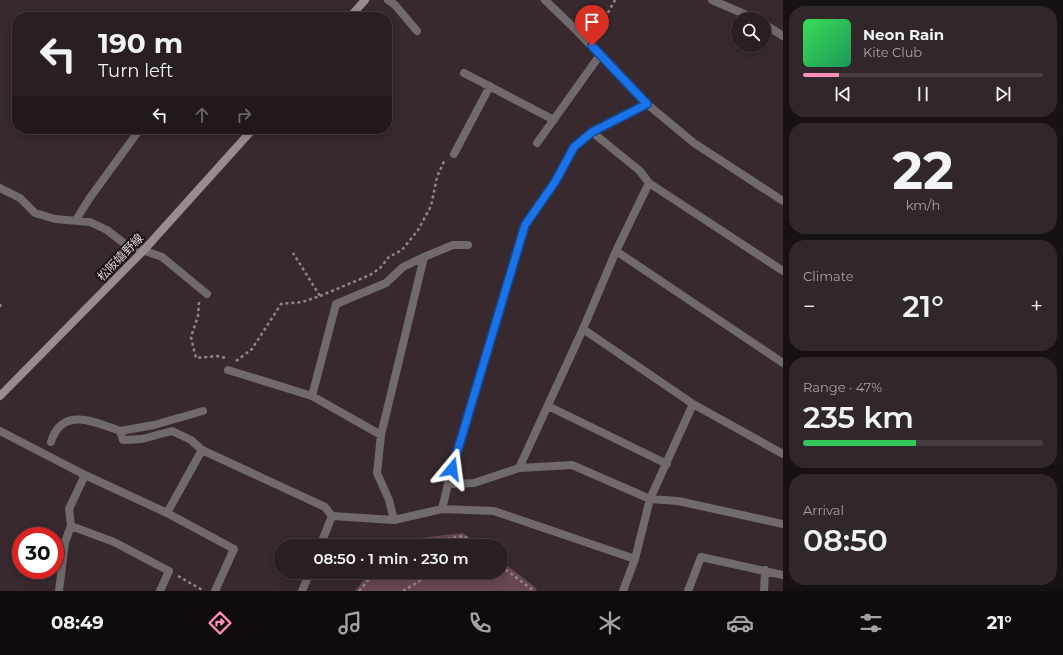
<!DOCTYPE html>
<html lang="en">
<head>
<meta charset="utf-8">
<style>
	body { margin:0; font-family:Montserrat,"Noto Sans JP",sans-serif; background:#31272a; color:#f1f3f6; height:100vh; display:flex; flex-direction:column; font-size:15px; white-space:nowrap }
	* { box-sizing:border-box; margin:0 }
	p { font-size:13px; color:#a5a2a5 }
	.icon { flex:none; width:22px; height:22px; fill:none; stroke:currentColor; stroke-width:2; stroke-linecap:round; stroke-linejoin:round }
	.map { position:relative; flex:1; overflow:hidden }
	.details { display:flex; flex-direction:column; gap:6px; padding:6px; background:#171113; width:280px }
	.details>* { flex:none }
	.guide { position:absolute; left:12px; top:12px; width:380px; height:122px; border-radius:16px; box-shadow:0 2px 10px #0003,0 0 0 1px #453d40; background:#291f22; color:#f1f3f6; overflow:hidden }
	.fabs { position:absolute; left:731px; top:12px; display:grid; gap:8px }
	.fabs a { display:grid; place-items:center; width:40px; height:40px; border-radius:50%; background:#291f22; box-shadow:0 2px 10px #0003,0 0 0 1px #453d40; font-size:20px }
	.speed { position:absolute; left:12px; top:527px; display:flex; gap:8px; font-size:20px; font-weight:700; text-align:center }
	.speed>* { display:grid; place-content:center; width:52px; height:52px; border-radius:50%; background:#291f22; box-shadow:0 2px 10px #0003,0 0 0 1px #453d40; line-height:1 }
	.speed .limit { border:6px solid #d22; background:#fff; color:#111 }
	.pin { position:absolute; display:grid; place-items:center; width:34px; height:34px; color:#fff; margin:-41px -17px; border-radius:50% 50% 50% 0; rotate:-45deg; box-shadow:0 0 4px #0007 }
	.pin .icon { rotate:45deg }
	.me { position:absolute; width:44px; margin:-22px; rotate:16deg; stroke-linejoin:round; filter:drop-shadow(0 0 3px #0008) }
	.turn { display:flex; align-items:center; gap:14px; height:84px; padding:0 20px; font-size:18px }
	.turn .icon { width:52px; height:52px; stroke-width:2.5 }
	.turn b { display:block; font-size:28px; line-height:34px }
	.lanes { display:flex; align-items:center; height:38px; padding:0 20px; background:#0003; justify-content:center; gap:20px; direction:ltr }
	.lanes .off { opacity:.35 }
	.big { font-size:30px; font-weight:600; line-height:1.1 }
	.details .widget { flex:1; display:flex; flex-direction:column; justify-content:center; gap:6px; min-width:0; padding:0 14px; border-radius:16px; background:#31272a }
	.details .dial { align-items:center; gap:0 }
	.dial b { font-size:52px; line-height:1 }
	.song { display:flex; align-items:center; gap:12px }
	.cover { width:48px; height:48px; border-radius:6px; background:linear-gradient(135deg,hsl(130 70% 55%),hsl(150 70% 35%)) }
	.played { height:4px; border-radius:2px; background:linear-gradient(90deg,#ff8ebb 15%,#453d40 15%) }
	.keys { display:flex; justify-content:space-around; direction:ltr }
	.heat { display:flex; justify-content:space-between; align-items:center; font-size:22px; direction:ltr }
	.charge { height:6px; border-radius:3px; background:linear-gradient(90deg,#34c759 47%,#453d40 0) }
	.trip { position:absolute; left:274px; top:539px; width:234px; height:40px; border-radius:20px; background:#291f22; box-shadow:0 2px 10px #0003,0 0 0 1px #453d40; font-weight:600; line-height:40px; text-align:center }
	.menu { display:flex; height:64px; justify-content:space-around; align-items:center; background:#100c0e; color:#a5a2a5 }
	.menu .icon { width:28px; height:28px }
	.menu .current { color:#ff8ebb }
	.menu b { font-size:18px; color:#f1f3f6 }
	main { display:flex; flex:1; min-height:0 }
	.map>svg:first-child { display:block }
	.green { fill:#664752 }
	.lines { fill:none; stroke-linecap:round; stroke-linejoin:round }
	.path { stroke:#92868a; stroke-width:2.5; stroke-dasharray:3 3; stroke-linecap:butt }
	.minor { stroke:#716a6c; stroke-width:8 }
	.tertiary { stroke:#716a6c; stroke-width:8 }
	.secondary { stroke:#988c90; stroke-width:8 }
	.route-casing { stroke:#114b97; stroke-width:10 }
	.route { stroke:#1a73e8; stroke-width:7 }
	.labels { text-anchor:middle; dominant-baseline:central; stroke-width:4; stroke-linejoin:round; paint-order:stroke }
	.street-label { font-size:12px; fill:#ded5d8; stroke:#1a1416 }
</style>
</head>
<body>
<main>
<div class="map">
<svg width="783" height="591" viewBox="0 0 783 591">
	<rect width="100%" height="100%" fill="#37292e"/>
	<!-- green -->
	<path class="green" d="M 463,533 L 481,546 L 401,546 L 411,539 Z
		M 501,561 L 535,587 L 537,591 L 355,591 L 370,572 L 501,572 Z"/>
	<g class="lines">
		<!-- path -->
		<path class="path" d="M 591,30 L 609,11 L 615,0
			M 320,296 L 370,275 L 380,268 L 389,257 L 402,250 L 418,230 L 431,206 L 437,177 L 445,159
			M 199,302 L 198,316 L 191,337 L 196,358 L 218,356 L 226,358
			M 0,307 L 1,302
			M 236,361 L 252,349 L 281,304 L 302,302 L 320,296 L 293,253
			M 406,546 L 464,536 L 476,546
			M 501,566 L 534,591
			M 178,576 L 204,591
			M 359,591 L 375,572
			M 403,591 L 434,572"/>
		<!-- minor -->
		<path class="minor" d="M 388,0 L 395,5 L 417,31
			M 712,0 L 756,19
			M 764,24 L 783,36
			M 464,73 L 554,120
			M 592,132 L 640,171 L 649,183 L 783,271
			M 537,143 L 600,55
			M 454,154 L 490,86
			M 0,188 L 20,198 L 35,213 L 55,219 L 90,222 L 107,230 L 125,244 L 162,257 L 207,294
			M 76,220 L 89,199 L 140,129
			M 616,251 L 649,183
			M 424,257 L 453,245 L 468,245
			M 583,329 L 616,251 L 783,363
			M 228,370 L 312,396
			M 548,406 L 667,464
			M 120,431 L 154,425 L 203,411
			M 381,435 L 312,396 L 336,304 L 386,283 L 403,267 L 424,257 L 381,435 L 377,473 L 389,500 L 394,520
			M 51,442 C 62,406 95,422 120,431 L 123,440 L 142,439 L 172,431 L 191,440 L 202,450
			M 519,468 L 572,465 L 650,499 L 693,404 L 783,454
			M 85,475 L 69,509 L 71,526 L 114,542 L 169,571 L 160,591
			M 448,484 L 525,225 L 555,182 L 574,147 L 592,132 L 647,104
			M 442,509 L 448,484 L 474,483 L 519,468 L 583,329 L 693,404
			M 167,513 L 202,450 L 325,507 L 332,516
			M 332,516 L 394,520 L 442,509 L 494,511 L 635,559
			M 320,546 L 332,516
			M 59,591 L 65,542 L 71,526
			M 302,591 L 310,572
			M 623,591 L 635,559 L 650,499 L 678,501 L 783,524
			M 688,591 L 701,557 L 783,575
			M 764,591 L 765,570"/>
		<!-- tertiary -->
		<path class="tertiary" d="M 545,0 L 573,27 L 647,104 L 694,143 L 783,201
			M 0,431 L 85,475 L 167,513 L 234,549 L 215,591"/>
		<!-- secondary -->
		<path class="secondary" d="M 350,17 L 365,0
			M 0,396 L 143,251 L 253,129"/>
	</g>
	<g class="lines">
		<defs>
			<path id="route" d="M 452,469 L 525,225 L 555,182 L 574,147 L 592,132 L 647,104 L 592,46"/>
		</defs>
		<!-- route casing -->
		<use href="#route" class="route-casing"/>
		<!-- route -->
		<use href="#route" class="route"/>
	</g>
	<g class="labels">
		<!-- street labels -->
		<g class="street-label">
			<text transform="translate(120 257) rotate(-46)">松阪嬉野線</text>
		</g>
	</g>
</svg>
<div class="fabs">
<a><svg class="icon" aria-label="search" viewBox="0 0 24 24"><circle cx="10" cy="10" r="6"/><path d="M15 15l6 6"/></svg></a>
</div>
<div class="speed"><div class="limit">30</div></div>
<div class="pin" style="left:592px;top:46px;background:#d93025"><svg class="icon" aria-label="arrive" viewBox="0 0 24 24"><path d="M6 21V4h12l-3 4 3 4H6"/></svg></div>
<svg class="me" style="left:452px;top:469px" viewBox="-20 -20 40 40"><path d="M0-17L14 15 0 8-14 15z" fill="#1a73e8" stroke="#fff" stroke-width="4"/></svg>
<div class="trip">08:50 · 1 min · 230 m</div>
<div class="guide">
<div class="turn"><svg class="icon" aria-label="left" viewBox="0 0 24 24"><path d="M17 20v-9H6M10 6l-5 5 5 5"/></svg><div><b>190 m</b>Turn left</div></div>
<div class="lanes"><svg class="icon" aria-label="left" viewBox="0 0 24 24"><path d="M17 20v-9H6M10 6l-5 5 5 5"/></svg><svg class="icon off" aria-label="ahead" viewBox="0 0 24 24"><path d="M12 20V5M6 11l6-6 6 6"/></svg><svg class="icon off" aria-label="right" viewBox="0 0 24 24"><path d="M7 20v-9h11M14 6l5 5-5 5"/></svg></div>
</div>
</div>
<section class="details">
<div class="widget">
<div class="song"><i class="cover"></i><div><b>Neon Rain</b><p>Kite Club</p></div></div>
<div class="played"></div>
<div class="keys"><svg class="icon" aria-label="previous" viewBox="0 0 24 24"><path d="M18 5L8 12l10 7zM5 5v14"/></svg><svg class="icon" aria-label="pause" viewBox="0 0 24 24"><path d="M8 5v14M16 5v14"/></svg><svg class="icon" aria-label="next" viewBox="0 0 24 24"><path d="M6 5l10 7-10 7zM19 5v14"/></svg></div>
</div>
<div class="widget dial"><b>22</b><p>km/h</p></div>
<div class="widget"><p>Climate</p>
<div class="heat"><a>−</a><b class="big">21°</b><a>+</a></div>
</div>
<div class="widget"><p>Range · 47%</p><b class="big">235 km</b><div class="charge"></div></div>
<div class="widget"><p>Arrival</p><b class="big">08:50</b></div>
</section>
</main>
<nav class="menu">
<b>08:49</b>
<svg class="icon current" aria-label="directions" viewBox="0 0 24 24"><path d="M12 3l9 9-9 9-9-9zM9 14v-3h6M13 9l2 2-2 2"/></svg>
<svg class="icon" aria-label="music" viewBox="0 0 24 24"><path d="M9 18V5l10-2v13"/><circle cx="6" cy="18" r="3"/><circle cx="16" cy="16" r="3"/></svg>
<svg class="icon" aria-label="phone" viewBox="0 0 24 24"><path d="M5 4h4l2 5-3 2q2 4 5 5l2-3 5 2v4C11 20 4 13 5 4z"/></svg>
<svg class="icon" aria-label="climate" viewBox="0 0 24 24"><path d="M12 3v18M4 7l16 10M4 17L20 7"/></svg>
<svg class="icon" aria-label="car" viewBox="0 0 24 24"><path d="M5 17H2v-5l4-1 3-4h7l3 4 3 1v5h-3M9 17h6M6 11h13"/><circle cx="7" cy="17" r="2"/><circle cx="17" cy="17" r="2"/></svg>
<svg class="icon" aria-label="filters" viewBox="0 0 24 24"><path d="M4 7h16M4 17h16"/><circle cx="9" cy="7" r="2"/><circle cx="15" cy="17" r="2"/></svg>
<b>21°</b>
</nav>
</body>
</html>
